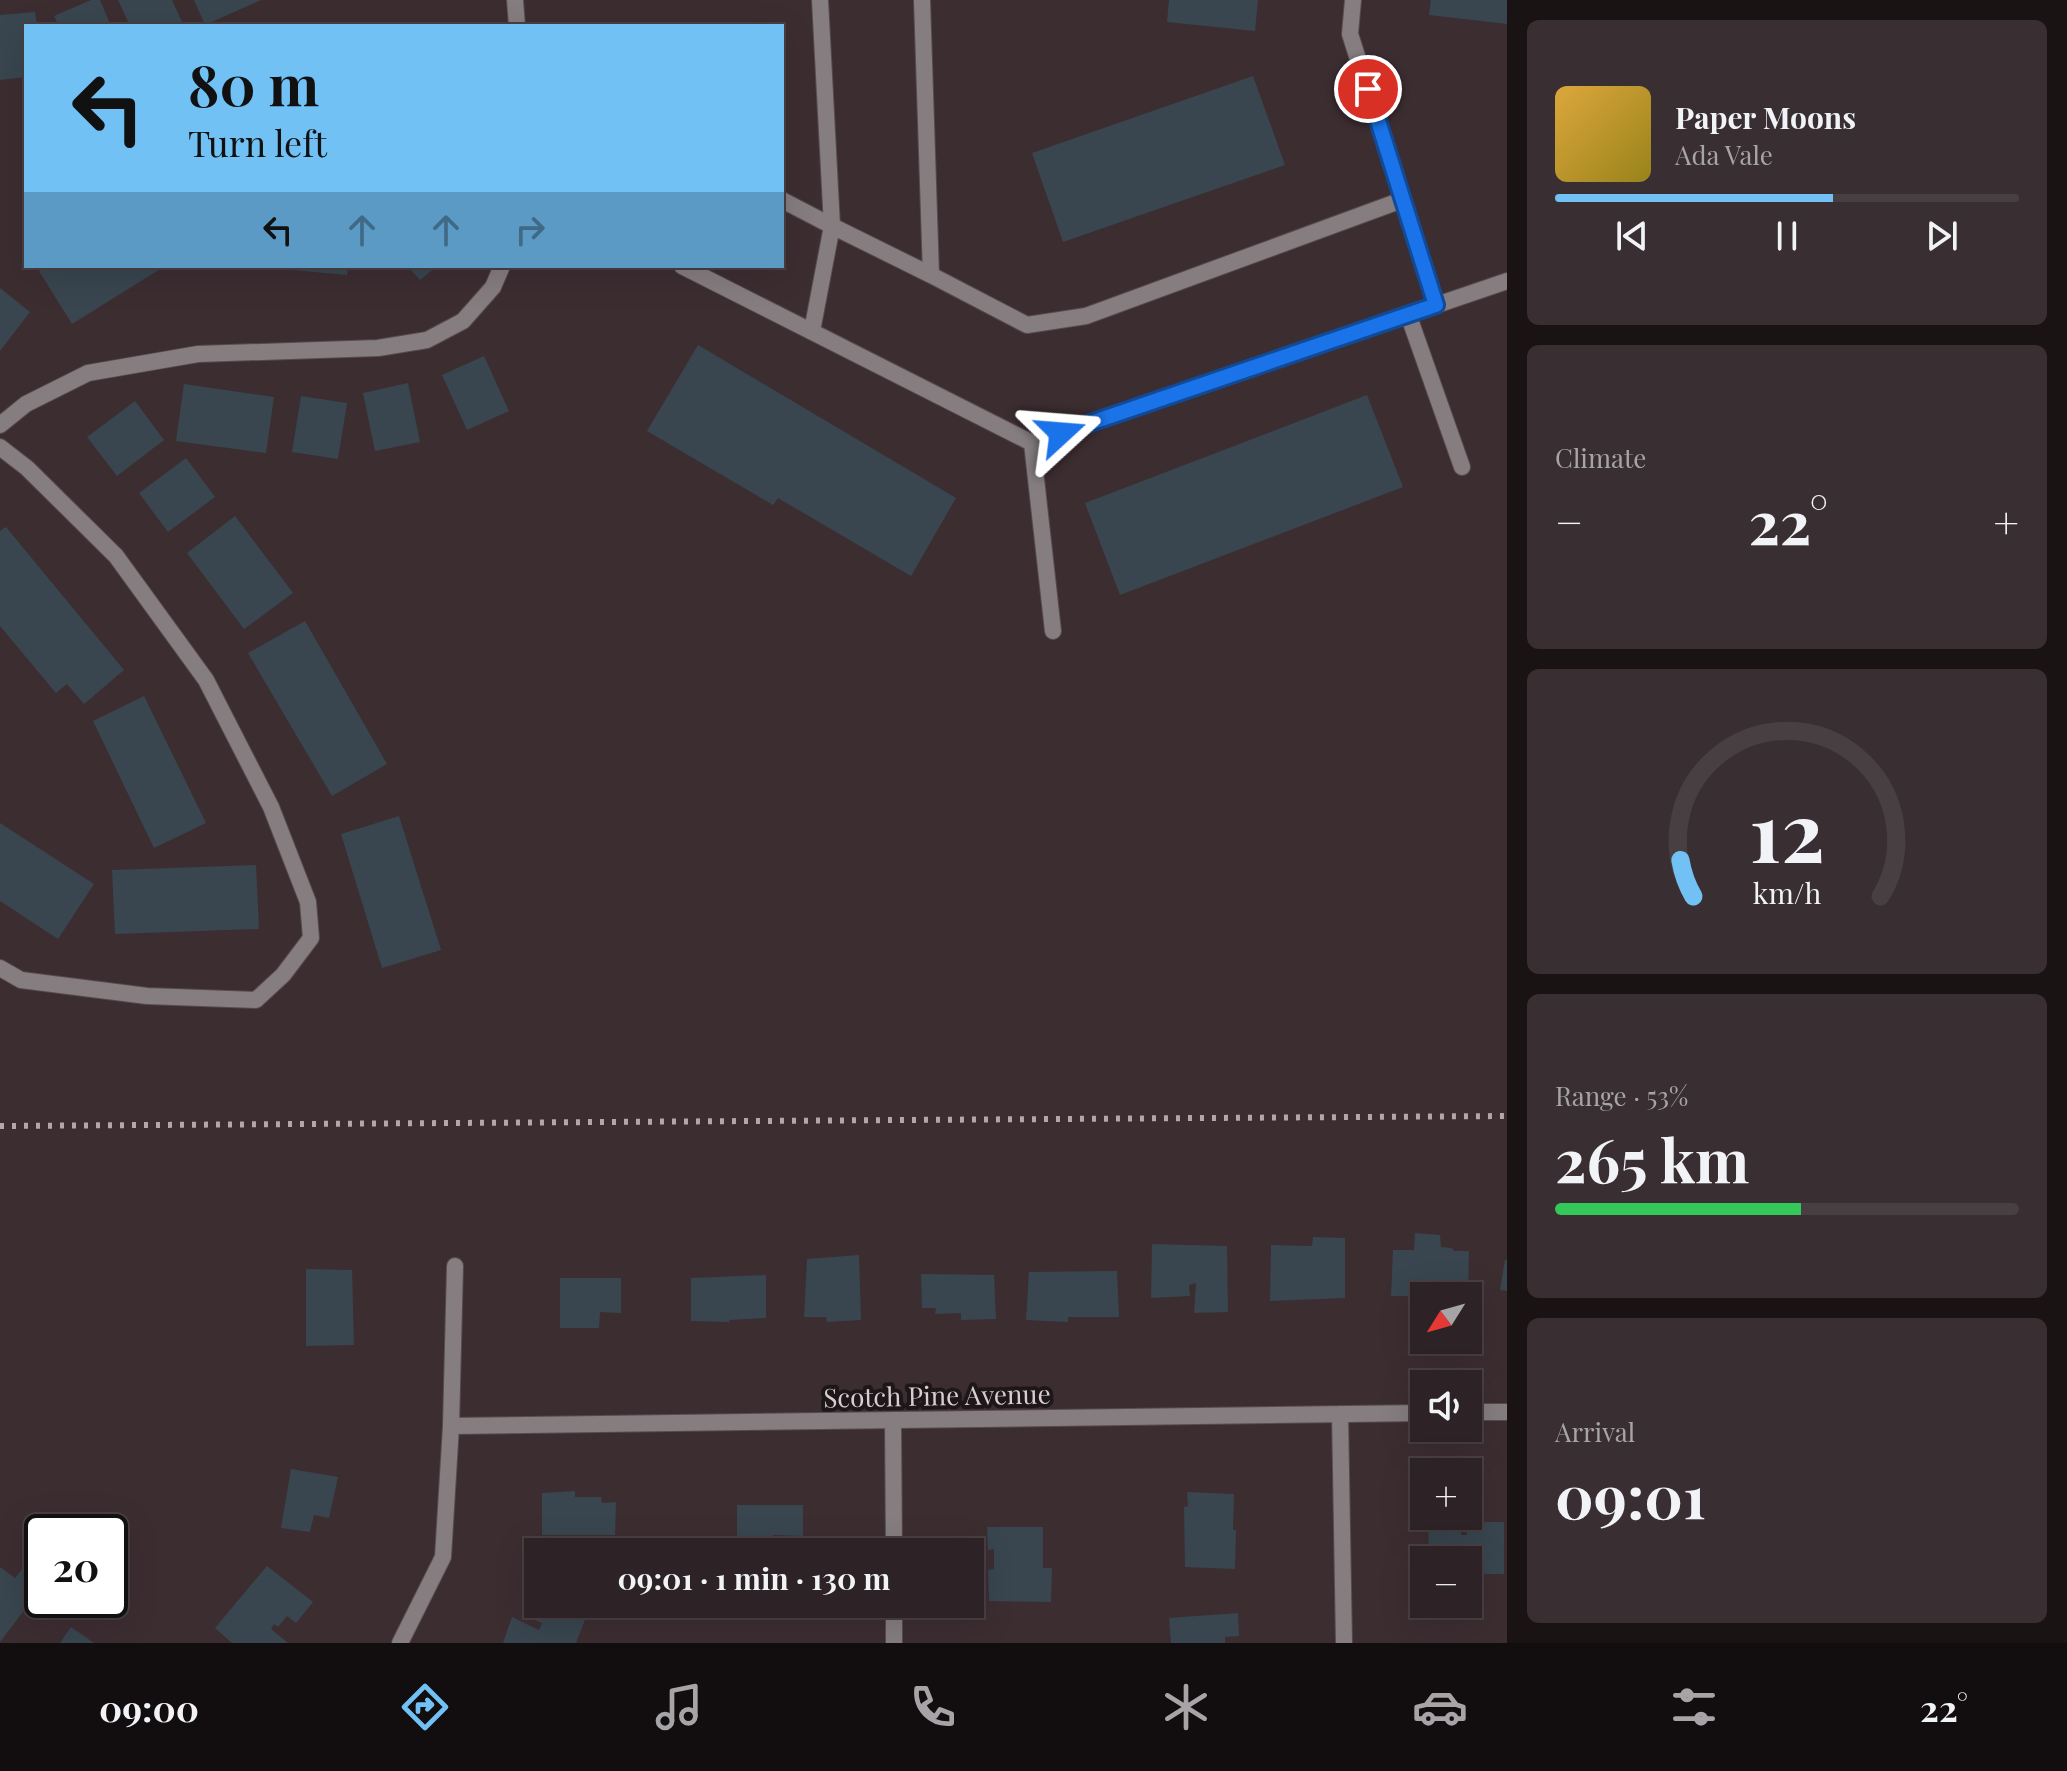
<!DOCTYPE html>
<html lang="en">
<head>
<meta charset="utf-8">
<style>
	body { margin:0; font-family:"Playfair Display",serif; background:#392f32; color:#f1f3f6; height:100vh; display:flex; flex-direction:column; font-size:30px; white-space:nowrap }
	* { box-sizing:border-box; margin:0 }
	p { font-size:26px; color:#a7a4a7 }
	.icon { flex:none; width:44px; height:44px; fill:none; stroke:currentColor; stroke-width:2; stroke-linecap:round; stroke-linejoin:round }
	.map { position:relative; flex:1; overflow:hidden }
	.drawer { display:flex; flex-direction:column; gap:20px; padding:20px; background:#191314; width:560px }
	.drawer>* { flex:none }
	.guide { position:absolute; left:24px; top:24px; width:760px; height:244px; border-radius:0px; box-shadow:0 8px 32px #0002,0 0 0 2px #483f42; background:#71c1f5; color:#111; overflow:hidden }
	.needle { width:52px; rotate:233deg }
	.buttons { position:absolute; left:1410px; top:1282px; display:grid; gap:16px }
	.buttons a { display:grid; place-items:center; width:72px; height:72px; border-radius:0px; background:#2d2225; box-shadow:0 8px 32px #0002,0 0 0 2px #483f42; font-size:40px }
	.speed { position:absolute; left:24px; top:1514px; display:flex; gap:16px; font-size:40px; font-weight:700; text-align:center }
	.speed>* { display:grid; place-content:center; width:104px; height:104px; border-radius:50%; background:#2d2225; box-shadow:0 8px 32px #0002,0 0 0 2px #483f42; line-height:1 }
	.speed .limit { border:4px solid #111; border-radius:12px; background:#fff; color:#111 }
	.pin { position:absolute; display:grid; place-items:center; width:68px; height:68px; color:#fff; margin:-34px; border:4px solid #fff; border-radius:50%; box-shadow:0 2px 8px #0007 }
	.me { position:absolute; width:88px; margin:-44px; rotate:71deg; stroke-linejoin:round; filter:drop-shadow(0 0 6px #0008) }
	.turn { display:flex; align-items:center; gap:28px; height:168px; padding:0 32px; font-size:36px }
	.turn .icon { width:104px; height:104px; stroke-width:2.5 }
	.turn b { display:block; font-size:56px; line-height:68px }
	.lanes { display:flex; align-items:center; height:76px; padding:0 32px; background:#0003; justify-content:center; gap:40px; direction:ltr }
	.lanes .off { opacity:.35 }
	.big { font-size:60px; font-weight:700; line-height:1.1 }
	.drawer .tile { flex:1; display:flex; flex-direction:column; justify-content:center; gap:12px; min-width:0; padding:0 28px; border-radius:12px; background:#392f32 }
	.drawer .dial { align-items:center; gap:0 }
	.dial svg { height:208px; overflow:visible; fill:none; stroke:#483f42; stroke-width:7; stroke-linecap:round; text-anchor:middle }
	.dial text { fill:#f1f3f6; stroke:none }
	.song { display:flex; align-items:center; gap:24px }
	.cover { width:96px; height:96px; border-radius:12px; background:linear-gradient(135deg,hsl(40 70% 55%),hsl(50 70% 35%)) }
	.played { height:8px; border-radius:4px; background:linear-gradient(90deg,#71c1f5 60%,#483f42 60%) }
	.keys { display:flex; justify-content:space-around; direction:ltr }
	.heat { display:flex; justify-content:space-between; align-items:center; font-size:44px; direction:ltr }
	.charge { height:12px; border-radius:6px; background:linear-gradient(90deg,#34c759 53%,#483f42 0) }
	.trip { position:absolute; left:524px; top:1538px; width:460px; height:80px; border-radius:0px; background:#2d2225; box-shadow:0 8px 32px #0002,0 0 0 2px #483f42; font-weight:700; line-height:80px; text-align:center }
	.tabs { display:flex; height:128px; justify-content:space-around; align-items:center; background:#120e0f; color:#a7a4a7 }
	.tabs .icon { width:56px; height:56px }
	.tabs .selected { color:#71c1f5 }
	.tabs b { font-size:36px; color:#f1f3f6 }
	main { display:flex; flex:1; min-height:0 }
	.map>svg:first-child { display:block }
	.building { fill:#39464f }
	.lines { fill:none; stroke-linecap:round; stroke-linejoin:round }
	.service-casing { stroke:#584a4e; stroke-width:18 }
	.minor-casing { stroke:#584a4e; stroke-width:18 }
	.service { stroke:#857d7f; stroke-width:16 }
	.minor { stroke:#857d7f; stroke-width:16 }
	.rail { stroke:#b2a7aa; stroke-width:6; stroke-dasharray:4 8; stroke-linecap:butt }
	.route-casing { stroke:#114b97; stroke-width:20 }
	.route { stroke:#1a73e8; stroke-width:14 }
	.labels { text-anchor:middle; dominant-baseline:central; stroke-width:8; stroke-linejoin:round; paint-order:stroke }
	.street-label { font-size:26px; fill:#d8ced0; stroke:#1e1719 }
</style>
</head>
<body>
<main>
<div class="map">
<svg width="1507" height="1643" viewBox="0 0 1507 1643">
	<rect width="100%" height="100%" fill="#3c2d31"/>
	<!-- building -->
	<path class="building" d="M 91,0 L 100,0 L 111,26 L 59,26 L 54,16 Z
		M 118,0 L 172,0 L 184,26 L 130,26 Z
		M 194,0 L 261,0 L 205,25 Z
		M 1169,0 L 1258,0 L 1255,31 L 1167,22 Z
		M 1431,0 L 1507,0 L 1507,24 L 1429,15 Z
		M 35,12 L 37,26 L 26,26 L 26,77 L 0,80 L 0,15 Z
		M 1253,76 L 1285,165 L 1063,242 L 1032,153 Z
		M 47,266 L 165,266 L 72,324 L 39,271 Z
		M 270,266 L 348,266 L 347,275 L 270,268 Z
		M 407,266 L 437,266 L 420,280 Z
		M 0,288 L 30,312 L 0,351 Z
		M 698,345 L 956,498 L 911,576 L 778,498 L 773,505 L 647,431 Z
		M 484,356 L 509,411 L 467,430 L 442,375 Z
		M 408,383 L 420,442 L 375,451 L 363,393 Z
		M 184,384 L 274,397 L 266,453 L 176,441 Z
		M 1367,395 L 1403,487 L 1120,595 L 1085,503 Z
		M 301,396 L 347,403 L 338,459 L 292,452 Z
		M 135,401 L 164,440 L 117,476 L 87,437 Z
		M 186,458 L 215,497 L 168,532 L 139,493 Z
		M 235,516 L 293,593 L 244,629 L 187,553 Z
		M 6,527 L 124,670 L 84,704 L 67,684 L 56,693 L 0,626 L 0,531 Z
		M 305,621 L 387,764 L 332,796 L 248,653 Z
		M 144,696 L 206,823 L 154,848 L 93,721 Z
		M 399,816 L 441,950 L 382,968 L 341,834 Z
		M 0,823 L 94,884 L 58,939 L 0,901 Z
		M 256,865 L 259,929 L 115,934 L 112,870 Z
		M 1415,1233 L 1440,1235 L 1441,1247 L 1452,1248 L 1454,1251 L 1469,1251 L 1468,1296 L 1391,1296 L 1393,1250 L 1414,1250 Z
		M 1313,1237 L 1345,1238 L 1345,1298 L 1270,1301 L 1271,1245 L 1312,1246 Z
		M 1152,1244 L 1227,1246 L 1228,1312 L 1194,1313 L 1196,1283 L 1189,1285 L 1190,1296 L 1151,1298 Z
		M 859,1255 L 861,1320 L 827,1322 L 826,1317 L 804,1317 L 807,1259 Z
		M 1505,1260 L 1507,1260 L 1507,1291 L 1500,1290 Z
		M 306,1269 L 352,1270 L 354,1345 L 306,1346 Z
		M 1117,1271 L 1119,1317 L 1068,1317 L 1068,1322 L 1026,1320 L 1029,1272 Z
		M 921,1274 L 994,1275 L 996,1319 L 961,1320 L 961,1313 L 935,1314 L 936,1308 L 922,1308 Z
		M 766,1275 L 766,1318 L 729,1320 L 730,1322 L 691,1321 L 691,1278 Z
		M 560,1278 L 621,1278 L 621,1313 L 600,1312 L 599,1328 L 560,1328 Z
		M 291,1469 L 338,1477 L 329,1518 L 314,1515 L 310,1532 L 281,1528 Z
		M 575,1491 L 575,1497 L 601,1497 L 602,1503 L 616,1502 L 615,1535 L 542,1535 L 542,1493 Z
		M 1187,1492 L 1234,1494 L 1233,1530 L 1236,1530 L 1235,1569 L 1185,1567 L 1184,1507 L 1188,1506 Z
		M 737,1505 L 803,1505 L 803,1536 L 773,1535 L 774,1542 L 786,1543 L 786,1552 L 737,1552 Z
		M 1428,1516 L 1461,1516 L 1461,1535 L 1467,1535 L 1468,1522 L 1504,1522 L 1504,1574 L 1468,1574 L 1468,1560 L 1429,1560 Z
		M 987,1527 L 1043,1527 L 1043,1568 L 1052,1568 L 1051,1602 L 989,1601 L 988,1570 L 994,1569 L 994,1549 L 988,1550 Z
		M 28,1562 L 42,1573 L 42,1587 L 0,1642 L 0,1567 L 15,1578 Z
		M 267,1566 L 313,1602 L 296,1623 L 287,1616 L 278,1627 L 274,1624 L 271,1629 L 288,1643 L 232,1643 L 215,1628 Z
		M 537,1597 L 538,1604 L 591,1604 L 576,1643 L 503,1643 L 512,1617 L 539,1630 L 542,1623 L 530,1618 Z
		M 1238,1613 L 1239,1636 L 1225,1637 L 1225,1643 L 1171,1643 L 1169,1618 Z
		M 71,1627 L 94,1643 L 60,1643 Z"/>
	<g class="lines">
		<defs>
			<path id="service" d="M 515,0 L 517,26
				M 1353,0 L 1350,34 L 1436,305
				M 782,200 L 832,226 L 820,0
				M 682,266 L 1032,443 L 1053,631
				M 931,275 L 1027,325 L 1086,316 L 1402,200
				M 1408,314 L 1462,467
				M 812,331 L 832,226 L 931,275 L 922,0
				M 0,425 L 26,404 L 88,373 L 198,354 L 378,348 L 427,340 L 463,321 L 493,287 L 502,266
				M 1032,443 L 1507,281
				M 0,447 L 27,468 L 116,556 L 206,680 L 271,807 L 308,902 L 311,938 L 283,975 L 256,1000 L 147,996 L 21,980 L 0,968"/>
			<path id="minor" d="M 1468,1412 L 1507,1412
				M 1340,1414 L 1344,1643
				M 893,1420 L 894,1552
				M 451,1426 L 1424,1413
				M 894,1604 L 894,1643
				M 400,1643 L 443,1557 L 451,1426 L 455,1266"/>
		</defs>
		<!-- service casing -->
		<use href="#service" class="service-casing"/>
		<!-- minor casing -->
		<use href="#minor" class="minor-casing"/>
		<!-- service -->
		<use href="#service" class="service"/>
		<!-- minor -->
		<use href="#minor" class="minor"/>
		<!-- rail -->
		<path class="rail" d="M 0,1126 L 1507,1116"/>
	</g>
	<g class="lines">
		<defs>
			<path id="route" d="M 1061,433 L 1436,305 L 1368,89"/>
		</defs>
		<!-- route casing -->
		<use href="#route" class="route-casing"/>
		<!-- route -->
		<use href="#route" class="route"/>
	</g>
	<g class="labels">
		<!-- street labels -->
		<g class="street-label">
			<text transform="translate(937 1395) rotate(-1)">Scotch Pine Avenue</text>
		</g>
	</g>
</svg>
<div class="buttons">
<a><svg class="needle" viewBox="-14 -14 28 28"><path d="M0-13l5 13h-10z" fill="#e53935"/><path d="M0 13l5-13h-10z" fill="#a7a4a7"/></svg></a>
<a><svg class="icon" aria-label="sound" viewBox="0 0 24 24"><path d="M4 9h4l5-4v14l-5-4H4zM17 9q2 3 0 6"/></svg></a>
<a>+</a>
<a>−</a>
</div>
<div class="speed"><div class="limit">20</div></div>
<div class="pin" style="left:1368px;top:89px;background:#d93025"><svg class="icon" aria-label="arrive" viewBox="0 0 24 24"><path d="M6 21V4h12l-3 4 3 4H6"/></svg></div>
<svg class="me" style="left:1061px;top:433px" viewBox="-20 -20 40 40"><path d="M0-17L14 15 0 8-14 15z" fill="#1a73e8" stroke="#fff" stroke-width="4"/></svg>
<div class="trip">09:01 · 1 min · 130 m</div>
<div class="guide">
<div class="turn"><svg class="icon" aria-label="left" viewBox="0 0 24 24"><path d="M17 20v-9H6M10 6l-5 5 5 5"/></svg><div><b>80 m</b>Turn left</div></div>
<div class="lanes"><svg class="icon" aria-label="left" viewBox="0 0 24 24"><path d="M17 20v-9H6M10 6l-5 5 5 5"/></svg><svg class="icon off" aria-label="ahead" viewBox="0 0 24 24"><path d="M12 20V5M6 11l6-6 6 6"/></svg><svg class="icon off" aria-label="ahead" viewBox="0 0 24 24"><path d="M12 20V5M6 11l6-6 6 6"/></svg><svg class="icon off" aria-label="right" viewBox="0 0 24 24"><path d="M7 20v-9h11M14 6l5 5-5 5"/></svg></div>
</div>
</div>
<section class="drawer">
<div class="tile">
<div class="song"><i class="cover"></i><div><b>Paper Moons</b><p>Ada Vale</p></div></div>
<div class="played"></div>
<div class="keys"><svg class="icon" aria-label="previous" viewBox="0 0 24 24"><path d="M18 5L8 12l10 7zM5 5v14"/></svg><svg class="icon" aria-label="pause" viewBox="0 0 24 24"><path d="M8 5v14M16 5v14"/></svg><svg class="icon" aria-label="next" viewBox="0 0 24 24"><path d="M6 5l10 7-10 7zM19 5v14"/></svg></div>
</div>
<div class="tile"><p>Climate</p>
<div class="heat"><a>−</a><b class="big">22°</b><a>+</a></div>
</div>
<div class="tile dial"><svg viewBox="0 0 100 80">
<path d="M14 69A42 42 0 1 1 86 69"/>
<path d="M14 69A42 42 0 0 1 9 55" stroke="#71c1f5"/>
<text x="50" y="56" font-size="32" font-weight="700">12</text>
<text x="50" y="72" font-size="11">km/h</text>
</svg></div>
<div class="tile"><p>Range · 53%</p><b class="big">265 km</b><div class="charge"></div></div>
<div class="tile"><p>Arrival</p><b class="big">09:01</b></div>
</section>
</main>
<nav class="tabs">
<b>09:00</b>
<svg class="icon selected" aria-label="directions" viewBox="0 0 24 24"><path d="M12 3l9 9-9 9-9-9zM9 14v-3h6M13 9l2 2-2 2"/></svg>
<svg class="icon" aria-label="music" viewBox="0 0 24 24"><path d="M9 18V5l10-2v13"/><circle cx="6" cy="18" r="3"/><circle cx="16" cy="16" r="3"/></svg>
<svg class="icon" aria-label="phone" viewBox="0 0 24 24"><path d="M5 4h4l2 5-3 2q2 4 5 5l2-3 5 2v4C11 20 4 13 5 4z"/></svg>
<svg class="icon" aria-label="climate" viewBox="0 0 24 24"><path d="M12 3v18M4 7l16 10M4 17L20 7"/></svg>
<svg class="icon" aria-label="car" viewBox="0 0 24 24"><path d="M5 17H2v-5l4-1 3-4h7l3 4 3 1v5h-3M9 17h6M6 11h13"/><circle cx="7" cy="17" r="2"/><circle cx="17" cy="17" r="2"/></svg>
<svg class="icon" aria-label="filters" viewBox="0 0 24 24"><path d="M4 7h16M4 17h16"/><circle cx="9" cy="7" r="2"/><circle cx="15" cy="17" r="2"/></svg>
<b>22°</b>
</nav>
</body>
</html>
